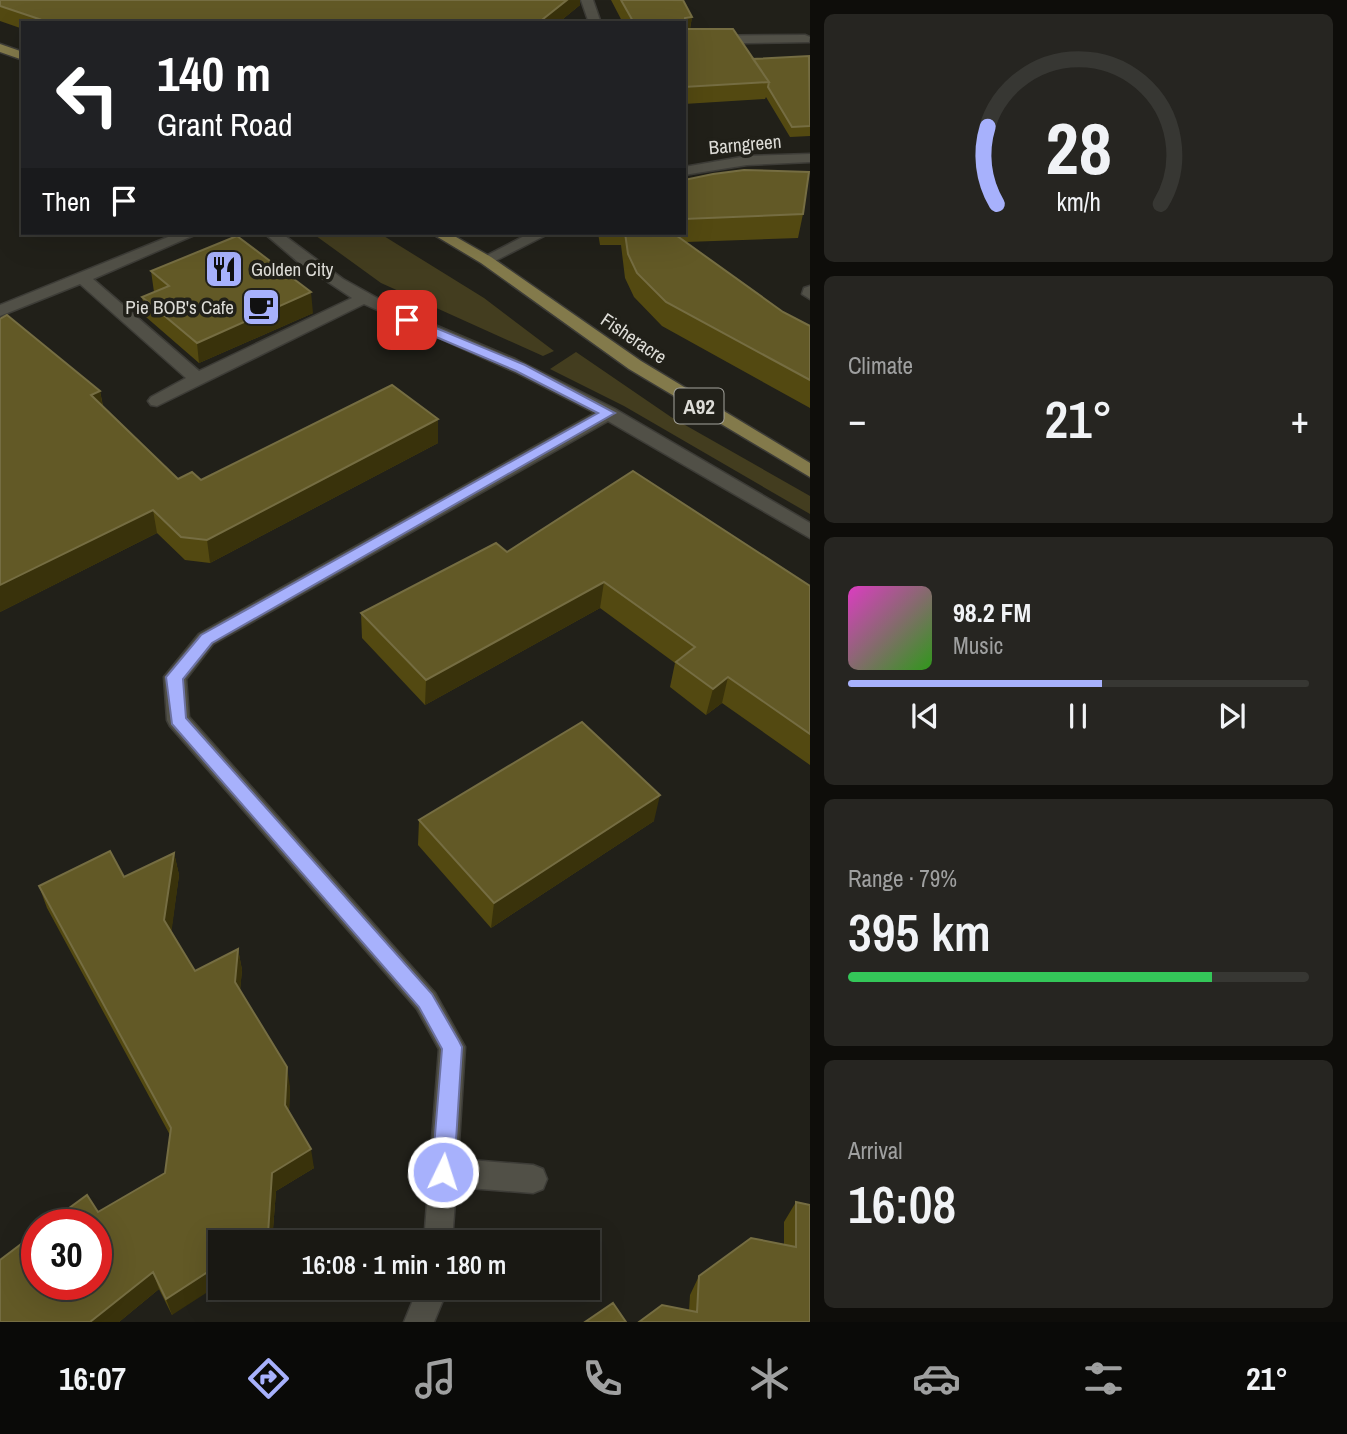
<!DOCTYPE html>
<html lang="en">
<head>
<meta charset="utf-8">
<style>
	body { margin:0; font-family:"Archivo Narrow",sans-serif; background:#262521; color:#f1f3f6; height:100vh; display:flex; flex-direction:column; font-size:26px; white-space:nowrap }
	* { box-sizing:border-box; margin:0 }
	p { font-size:23px; color:#9fa0a0 }
	.icon { flex:none; width:38px; height:38px; fill:none; stroke:currentColor; stroke-width:2; stroke-linecap:round; stroke-linejoin:round }
	.map { position:relative; flex:1; overflow:hidden }
	.side { display:flex; flex-direction:column; gap:14px; padding:14px; background:#0e0d0a; width:537px }
	.side>* { flex:none }
	.top-card { position:absolute; left:21px; top:21px; width:665px; height:214px; border-radius:0px; box-shadow:0 7px 28px #0002,0 0 0 2px #373733; background:#202124; color:#fff; overflow:hidden }
	.speed { position:absolute; left:21px; top:1209px; display:flex; gap:14px; font-size:35px; font-weight:700; text-align:center }
	.speed>* { display:grid; place-content:center; width:91px; height:91px; border-radius:50%; background:#191813; box-shadow:0 7px 28px #0002,0 0 0 2px #373733; line-height:1 }
	.speed .limit { border:10px solid #d22; background:#fff; color:#111 }
	.pin { position:absolute; display:grid; place-items:center; width:60px; height:60px; color:#fff; margin:-30px; border-radius:14px; box-shadow:0 4px 10px #0006 }
	.me { position:absolute; width:77px; margin:-38px; rotate:4deg; stroke-linejoin:round; filter:drop-shadow(0 0 5px #0008) }
	.turn { display:flex; align-items:center; gap:24px; height:147px; padding:0 21px; font-size:32px }
	.turn .icon { width:91px; height:91px; stroke-width:2.5 }
	.turn b { display:block; font-size:49px; line-height:60px }
	.then { display:flex; align-items:center; height:66px; padding:0 21px; background:#0003; gap:14px; font-size:26px }
	.big { font-size:52px; font-weight:600; line-height:1.1 }
	.side .widget { flex:1; display:flex; flex-direction:column; justify-content:center; gap:10px; min-width:0; padding:0 24px; border-radius:10px; background:#262521 }
	.side .dial { align-items:center; gap:0 }
	.dial svg { height:182px; overflow:visible; fill:none; stroke:#373733; stroke-width:7; stroke-linecap:round; text-anchor:middle }
	.dial text { fill:#f1f3f6; stroke:none }
	.song { display:flex; align-items:center; gap:21px }
	.cover { width:84px; height:84px; border-radius:10px; background:linear-gradient(135deg,hsl(310 70% 55%),hsl(110 70% 35%)) }
	.played { height:7px; border-radius:4px; background:linear-gradient(90deg,#a7b1fc 55%,#373733 55%) }
	.keys { display:flex; justify-content:space-around; direction:ltr }
	.heat { display:flex; justify-content:space-between; align-items:center; font-size:38px; direction:ltr }
	.charge { height:10px; border-radius:5px; background:linear-gradient(90deg,#34c759 79%,#373733 0) }
	.trip { position:absolute; left:208px; top:1230px; width:392px; height:70px; border-radius:0px; background:#191813; box-shadow:0 7px 28px #0002,0 0 0 2px #373733; font-weight:600; line-height:70px; text-align:center }
	.tab-bar { display:flex; height:112px; justify-content:space-around; align-items:center; background:#0a0a08; color:#9fa0a0 }
	.tab-bar .icon { width:49px; height:49px }
	.tab-bar .on { color:#a7b1fc }
	.tab-bar b { font-size:32px; color:#f1f3f6 }
	main { display:flex; flex:1; min-height:0 }
	.map>svg:first-child { display:block }
	.green { fill:#433d1f }
	.lines { fill:none; stroke-linecap:round; stroke-linejoin:round }
	.minor-casing { stroke:#3d3c37; stroke-width:3 }
	.major-casing { stroke:#3d3c37; stroke-width:3 }
	.minor { fill:#515047; fill-rule:evenodd }
	.major { fill:#837a4b; fill-rule:evenodd }
	.wall { fill:#534911 }
	.shaded-wall { fill:#39320b }
	.building { fill:#625926; stroke:#756d42; stroke-width:2 }
	.route { fill:#a7b1fc; stroke:#6d73a4; stroke-width:2 }
	.labels { text-anchor:middle; dominant-baseline:central; stroke-width:7; stroke-linejoin:round; paint-order:stroke }
	.far-street-label { font-size:19px; fill:#dddcd7; stroke:#212019 }
	.far-poi-label { font-size:19px; fill:#dddcd7; stroke:#212019; text-anchor:start }
	.shield { fill:#212019; stroke:#a5a49e; stroke-width:2 }
	.shield-label { font-size:21px; font-weight:bold; fill:#dddcd7 }
</style>
</head>
<body>
<main>
<div class="map">
<svg width="810" height="1322" viewBox="0 0 810 1322">
	<rect width="100%" height="100%" fill="#212019"/>
	<!-- green -->
	<path class="green" d="M 312,233 L 379,233 L 484,298 L 554,351 L 543,356 L 381,283 Z
		M 576,352 L 671,417 L 810,496 L 810,514 L 624,406 L 550,369 Z"/>
	<g class="lines">
		<defs>
			<path id="minor" d="M 581,0 L 593,0 L 601,23 L 589,23 Z
				M 805,35 L 810,37 L 809,42 L 684,44 L 684,36 Z
				M 810,154 L 810,162 L 747,165 L 684,175 L 684,167 L 747,156 Z
				M 178,233 L 199,233 L 93,279 L 199,371 L 352,298 L 298,262 L 264,233 L 281,233 L 343,279 L 397,309 L 515,359 L 615,409 L 810,523 L 810,538 L 608,421 L 213,644 L 186,679 L 189,717 L 435,993 L 465,1047 L 458,1159 L 533,1165 L 543,1169 L 547,1179 L 543,1189 L 533,1193 L 456,1187 L 452,1242 L 424,1242 L 439,1049 L 417,1009 L 170,726 L 167,720 L 164,677 L 199,634 L 595,413 L 517,373 L 364,304 L 157,406 L 151,405 L 148,401 L 151,397 L 186,378 L 80,284 L 0,316 L 0,305 Z
				M 530,233 L 550,233 L 491,263 L 486,265 L 478,260 Z
				M 810,286 L 810,299 L 802,294 L 804,288 Z
				M 418,1288 L 448,1288 L 434,1322 L 404,1322 Z"/>
			<path id="major" d="M 0,44 L 23,52 L 23,60 L 0,52 Z
				M 431,233 L 449,233 L 491,257 L 641,361 L 810,463 L 810,477 L 629,369 L 481,263 Z"/>
		</defs>
		<!-- minor casing -->
		<use href="#minor" class="minor-casing"/>
		<!-- major casing -->
		<use href="#major" class="major-casing"/>
		<!-- minor -->
		<use href="#minor" class="minor"/>
		<!-- major -->
		<use href="#major" class="major"/>
	</g>
	<!-- wall -->
	<path class="wall" d="M 0,0 L 580,0 L 580,5 L 558,23 L 23,23 L 23,29 L 0,21 Z
		M 611,0 L 683,0 L 692,17 L 690,29 L 753,59 L 810,57 L 810,136 L 790,137 L 766,97 L 765,99 L 684,104 L 684,23 L 623,23 Z
		M 684,180 L 803,214 L 798,238 L 686,242 L 783,312 L 810,326 L 810,408 L 662,326 L 634,297 L 625,278 L 621,245 L 600,245 L 598,233 L 684,233 Z
		M 151,271 L 313,313 L 199,363 L 146,317 L 142,297 L 154,292 Z
		M 100,391 L 103,406 L 178,479 L 201,480 L 438,419 L 438,443 L 210,563 L 185,560 L 157,533 L 0,612 Z
		M 507,552 L 810,586 L 810,765 L 722,703 L 706,715 L 670,687 L 675,663 L 600,608 L 425,705 L 362,638 L 361,613 Z
		M 419,820 L 654,821 L 491,928 L 418,845 Z
		M 174,853 L 179,875 L 171,932 L 195,971 L 238,949 L 242,970 L 240,990 L 290,1087 L 289,1112 L 314,1168 L 276,1191 L 272,1242 L 220,1242 L 172,1315 L 159,1289 L 119,1322 L 98,1212 L 165,1173 L 170,1135 L 47,908 L 39,886 L 124,877 Z
		M 796,1202 L 810,1322 L 639,1322 L 689,1311 L 690,1295 L 699,1276 L 784,1244 L 784,1222 Z"/>
	<!-- shaded-wall -->
	<path class="shaded-wall" d="M 567,0 L 580,0 L 580,5 L 558,23 L 538,23 Z
		M 692,17 L 689,33 L 684,34 L 685,18 Z
		M 311,292 L 313,313 L 199,363 L 197,343 Z
		M 100,391 L 104,414 L 91,395 Z
		M 438,419 L 438,443 L 210,563 L 207,540 Z
		M 153,510 L 157,533 L 0,612 L 0,585 Z
		M 604,582 L 600,608 L 425,705 L 426,680 Z
		M 728,677 L 722,703 L 706,715 L 713,689 Z
		M 660,795 L 654,821 L 491,928 L 494,903 Z
		M 174,853 L 179,875 L 170,943 L 164,920 Z
		M 238,949 L 242,970 L 239,1003 L 235,982 Z
		M 287,1067 L 290,1087 L 288,1125 L 285,1105 Z
		M 311,1149 L 314,1168 L 276,1191 L 272,1242 L 255,1242 L 272,1173 Z
		M 220,1264 L 220,1284 L 172,1315 L 166,1299 Z
		M 153,1272 L 159,1289 L 119,1322 L 90,1322 Z"/>
	<!-- building -->
	<path class="building" d="M 0,0 L 567,0 L 538,23 L 31,23 L 39,19 L 0,6 Z
		M 621,0 L 683,0 L 692,17 L 685,18 L 685,29 L 733,29 L 769,82 L 684,87 L 684,23 L 634,23 Z
		M 809,56 L 810,126 L 792,127 L 768,87 L 769,82 L 753,59 Z
		M 744,170 L 809,172 L 803,214 L 684,219 L 684,180 L 713,174 Z
		M 625,233 L 673,233 L 783,312 L 810,326 L 810,380 L 666,302 L 637,273 L 628,254 Z
		M 237,236 L 311,292 L 197,343 L 142,297 L 169,286 L 151,271 Z
		M 7,315 L 100,391 L 91,395 L 178,479 L 192,472 L 201,480 L 392,385 L 438,419 L 207,540 L 181,537 L 153,510 L 0,585 L 0,319 Z
		M 633,471 L 810,586 L 810,734 L 728,677 L 713,689 L 676,662 L 695,647 L 604,582 L 426,680 L 361,613 L 496,543 L 507,552 Z
		M 582,722 L 660,795 L 494,903 L 419,820 Z
		M 110,851 L 124,877 L 174,853 L 164,920 L 195,971 L 238,949 L 235,982 L 287,1067 L 285,1105 L 311,1149 L 272,1173 L 268,1234 L 255,1242 L 220,1242 L 220,1264 L 166,1299 L 153,1272 L 90,1322 L 0,1322 L 0,1260 L 37,1232 L 37,1284 L 96,1284 L 96,1225 L 46,1225 L 87,1195 L 98,1212 L 165,1173 L 171,1128 L 39,886 Z
		M 796,1202 L 810,1205 L 810,1322 L 639,1322 L 662,1305 L 697,1312 L 699,1276 L 751,1238 L 796,1247 Z
		M 613,1303 L 626,1322 L 585,1322 Z"/>
	<!-- route -->
	<path class="route" d="M 407,316 L 525,365 L 615,413 L 212,643 L 183,679 L 186,718 L 432,994 L 459,1041 L 462,1047 L 454,1172 L 451,1180 L 443,1183 L 436,1180 L 432,1172 L 442,1049 L 419,1007 L 172,724 L 166,677 L 201,635 L 598,413 L 516,371 L 403,323 L 401,320 Z"/>
	<!-- icons -->
	<defs>
		<symbol id="restaurant-square" viewBox="-11 -11 22 22"><rect x="-9" y="-9" width="18" height="18" rx="4" fill="#a7b1fc" stroke="#212019"/><path d="M-5-6h1v4h1v-4h1v4h1v-4h1v5L-1.5 .5V6h-2V.5L-5-1ZM5-6V6H3V1.5H1.5Q1.5-4 5-6Z" fill="#111"/></symbol>
		<symbol id="cafe-square" viewBox="-11 -11 22 22"><rect x="-9" y="-9" width="18" height="18" rx="4" fill="#a7b1fc" stroke="#212019"/><path d="M-5.5-4.5H6V0H3Q3 3.5 0 3.5H-2.5Q-5.5 3.5-5.5 0ZM3-3.2v2h1.7v-2ZM-6 4.5H4V6H-6Z" fill="#111"/></symbol>
	</defs>
	<g fill-rule="evenodd">
		<use href="#restaurant-square" x="202" y="247" width="44" height="44"/>
		<use href="#cafe-square" x="239" y="285" width="44" height="44"/>
	</g>
	<g class="labels">
		<!-- far-street labels -->
		<g class="far-street-label">
			<text transform="translate(745 144) rotate(-5)">Barngreen</text>
			<text transform="translate(634 338) rotate(34)">Fisheracre</text>
		</g>
		<!-- far-poi labels -->
		<g class="far-poi-label">
			<text x="251" y="269">Golden City</text>
			<text x="234" y="307" text-anchor="end">Pie BOB's Cafe</text>
		</g>
		<!-- shield labels -->
		<rect class="shield" x="674.5" y="388.5" width="49" height="35" rx="5"/>
		<g class="shield-label">
			<text x="699" y="406">A92</text>
		</g>
	</g>
</svg>
<div class="speed"><div class="limit">30</div></div>
<div class="pin" style="left:407px;top:320px;background:#d93025"><svg class="icon" aria-label="arrive" viewBox="0 0 24 24"><path d="M6 21V4h12l-3 4 3 4H6"/></svg></div>
<svg class="me" style="left:443px;top:1172px" viewBox="-20 -20 40 40"><circle r="17" fill="#a7b1fc" stroke="#fff" stroke-width="3"/><path d="M0-11L8 9 0 5-8 9z" fill="#fff"/></svg>
<div class="trip">16:08 · 1 min · 180 m</div>
<div class="top-card">
<div class="turn"><svg class="icon" aria-label="left" viewBox="0 0 24 24"><path d="M17 20v-9H6M10 6l-5 5 5 5"/></svg><div><b>140 m</b>Grant Road</div></div>
<div class="then">Then<svg class="icon" aria-label="arrive" viewBox="0 0 24 24"><path d="M6 21V4h12l-3 4 3 4H6"/></svg></div>
</div>
</div>
<section class="side">
<div class="widget dial"><svg viewBox="0 0 100 80">
<path d="M14 69A42 42 0 1 1 86 69"/>
<path d="M14 69A42 42 0 0 1 10 35" stroke="#a7b1fc"/>
<text x="50" y="56" font-size="32" font-weight="700">28</text>
<text x="50" y="72" font-size="11">km/h</text>
</svg></div>
<div class="widget"><p>Climate</p>
<div class="heat"><a>−</a><b class="big">21°</b><a>+</a></div>
</div>
<div class="widget">
<div class="song"><i class="cover"></i><div><b>98.2 FM</b><p>Music</p></div></div>
<div class="played"></div>
<div class="keys"><svg class="icon" aria-label="previous" viewBox="0 0 24 24"><path d="M18 5L8 12l10 7zM5 5v14"/></svg><svg class="icon" aria-label="pause" viewBox="0 0 24 24"><path d="M8 5v14M16 5v14"/></svg><svg class="icon" aria-label="next" viewBox="0 0 24 24"><path d="M6 5l10 7-10 7zM19 5v14"/></svg></div>
</div>
<div class="widget"><p>Range · 79%</p><b class="big">395 km</b><div class="charge"></div></div>
<div class="widget"><p>Arrival</p><b class="big">16:08</b></div>
</section>
</main>
<nav class="tab-bar">
<b>16:07</b>
<svg class="icon on" aria-label="directions" viewBox="0 0 24 24"><path d="M12 3l9 9-9 9-9-9zM9 14v-3h6M13 9l2 2-2 2"/></svg>
<svg class="icon" aria-label="music" viewBox="0 0 24 24"><path d="M9 18V5l10-2v13"/><circle cx="6" cy="18" r="3"/><circle cx="16" cy="16" r="3"/></svg>
<svg class="icon" aria-label="phone" viewBox="0 0 24 24"><path d="M5 4h4l2 5-3 2q2 4 5 5l2-3 5 2v4C11 20 4 13 5 4z"/></svg>
<svg class="icon" aria-label="climate" viewBox="0 0 24 24"><path d="M12 3v18M4 7l16 10M4 17L20 7"/></svg>
<svg class="icon" aria-label="car" viewBox="0 0 24 24"><path d="M5 17H2v-5l4-1 3-4h7l3 4 3 1v5h-3M9 17h6M6 11h13"/><circle cx="7" cy="17" r="2"/><circle cx="17" cy="17" r="2"/></svg>
<svg class="icon" aria-label="filters" viewBox="0 0 24 24"><path d="M4 7h16M4 17h16"/><circle cx="9" cy="7" r="2"/><circle cx="15" cy="17" r="2"/></svg>
<b>21°</b>
</nav>
</body>
</html>
